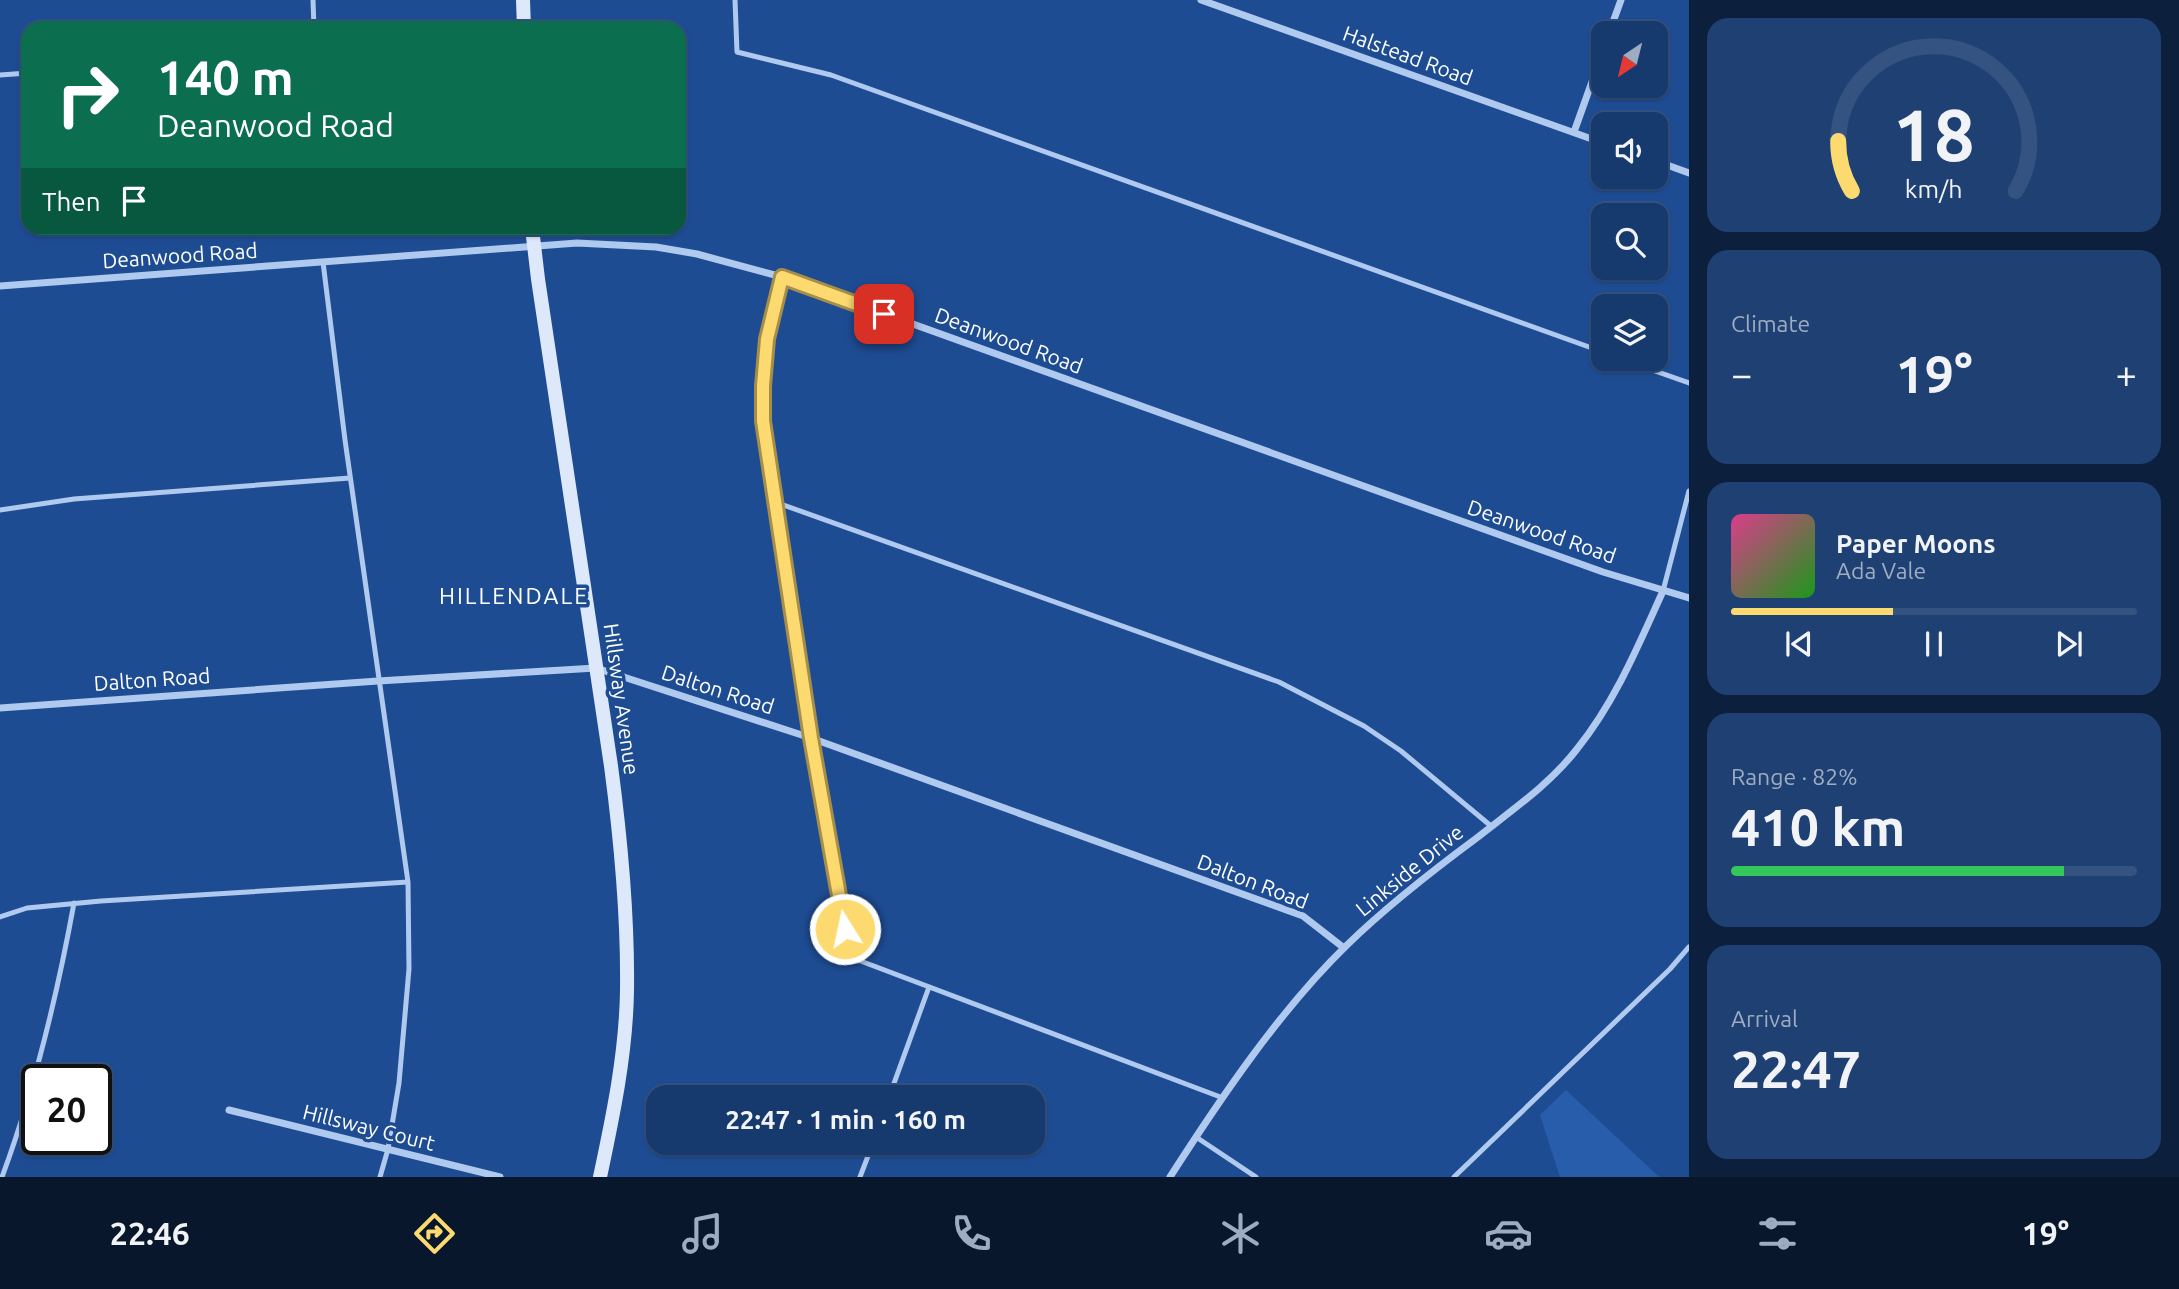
<!DOCTYPE html>
<html lang="en">
<head>
<meta charset="utf-8">
<style>
	body { margin:0; font-family:Ubuntu,sans-serif; background:#1f4073; color:#f1f3f6; height:100vh; display:flex; flex-direction:column; font-size:26px; white-space:nowrap }
	* { box-sizing:border-box; margin:0 }
	p { font-size:23px; color:#9eacc2 }
	.icon { flex:none; width:38px; height:38px; fill:none; stroke:currentColor; stroke-width:2; stroke-linecap:round; stroke-linejoin:round }
	.map { position:relative; flex:1; overflow:hidden }
	.drawer { display:flex; flex-direction:column; gap:18px; padding:18px; background:#0c1f3c; width:490px }
	.drawer>* { flex:none }
	.top-card { position:absolute; left:21px; top:21px; width:665px; height:214px; border-radius:21px; box-shadow:0 2px 5px #0004,0 0 0 2px #355381; background:#0b6e4f; color:#fff; overflow:hidden }
	.needle { width:46px; rotate:215deg }
	.fabs { position:absolute; left:1591px; top:21px; display:grid; gap:14px }
	.fabs a { display:grid; place-items:center; width:77px; height:77px; border-radius:14px; background:#16396e; box-shadow:0 2px 5px #0004,0 0 0 2px #355381; font-size:35px }
	.speed { position:absolute; left:21px; top:1064px; display:flex; gap:14px; font-size:35px; font-weight:700; text-align:center }
	.speed>* { display:grid; place-content:center; width:91px; height:91px; border-radius:50%; background:#16396e; box-shadow:0 2px 5px #0004,0 0 0 2px #355381; line-height:1 }
	.speed .limit { border:4px solid #111; border-radius:10px; background:#fff; color:#111 }
	.pin { position:absolute; display:grid; place-items:center; width:60px; height:60px; color:#fff; margin:-30px; border-radius:14px; box-shadow:0 4px 10px #0006 }
	.me { position:absolute; width:77px; margin:-38px; rotate:350deg; stroke-linejoin:round; filter:drop-shadow(0 0 5px #0008) }
	.turn { display:flex; align-items:center; gap:24px; height:147px; padding:0 21px; font-size:32px }
	.turn .icon { width:91px; height:91px; stroke-width:2.5 }
	.turn b { display:block; font-size:49px; line-height:60px }
	.then { display:flex; align-items:center; height:66px; padding:0 21px; background:#0003; gap:14px; font-size:26px }
	.big { font-size:52px; font-weight:700; line-height:1.1 }
	.drawer .tile { flex:1; display:flex; flex-direction:column; justify-content:center; gap:10px; min-width:0; padding:0 24px; border-radius:21px; background:#1f4073 }
	.drawer .dial { align-items:center; gap:0 }
	.dial svg { height:182px; overflow:visible; fill:none; stroke:#355381; stroke-width:7; stroke-linecap:round; text-anchor:middle }
	.dial text { fill:#f1f3f6; stroke:none }
	.song { display:flex; align-items:center; gap:21px }
	.cover { width:84px; height:84px; border-radius:10px; background:linear-gradient(135deg,hsl(330 70% 55%),hsl(120 70% 35%)) }
	.played { height:7px; border-radius:4px; background:linear-gradient(90deg,#fcda70 40%,#355381 40%) }
	.keys { display:flex; justify-content:space-around; direction:ltr }
	.heat { display:flex; justify-content:space-between; align-items:center; font-size:38px; direction:ltr }
	.charge { height:10px; border-radius:5px; background:linear-gradient(90deg,#34c759 82%,#355381 0) }
	.trip { position:absolute; left:646px; top:1085px; width:399px; height:70px; border-radius:21px; background:#16396e; box-shadow:0 2px 5px #0004,0 0 0 2px #355381; font-weight:700; line-height:70px; text-align:center }
	.tabs { display:flex; height:112px; justify-content:space-around; align-items:center; background:#09172c; color:#9eacc2 }
	.tabs .icon { width:49px; height:49px }
	.tabs .on { color:#fcda70 }
	.tabs b { font-size:32px; color:#f1f3f6 }
	main { display:flex; flex:1; min-height:0 }
	.map>svg:first-child { display:block }
	.green { fill:#285dab }
	.lines { fill:none; stroke-linecap:round; stroke-linejoin:round }
	.lane { stroke:#b0c9ee; stroke-width:5 }
	.street { stroke:#b0c9ee; stroke-width:7 }
	.secondary { stroke:#dde8fa; stroke-width:14 }
	.route-casing { stroke:#a48e49; stroke-width:18 }
	.route { stroke:#fcda70; stroke-width:12 }
	.labels { text-anchor:middle; dominant-baseline:central; stroke-width:7; stroke-linejoin:round; paint-order:stroke }
	.street-label { font-size:21px; fill:#fff; stroke:#1e4c93 }
	.neighbourhood-label { font-size:23px; letter-spacing:2px; fill:#fff; stroke:#1e4c93 }
</style>
</head>
<body>
<main>
<div class="map">
<svg width="1689" height="1177" viewBox="0 0 1689 1177">
	<rect width="100%" height="100%" fill="#1e4c93"/>
	<!-- green -->
	<path class="green" d="M 1566,1090 L 1656,1174 L 1660,1177 L 1560,1177 L 1540,1115 Z"/>
	<g class="lines">
		<!-- lane -->
		<path class="lane" d="M 313,0 L 314,28
			M 735,0 L 737,52 L 831,75 L 1603,352
			M 0,75 L 28,73
			M 323,262 L 345,440 L 408,882 L 409,969 L 399,1083 L 388,1149 L 380,1177
			M 782,277 L 767,339 L 763,386 L 763,421 L 811,738 L 850,957 L 1223,1098
			M 1621,359 L 1689,383
			M 775,502 L 1279,682 L 1364,726 L 1401,751 L 1491,826
			M 0,510 L 74,499 L 350,478
			M 1663,591 L 1689,491
			M 0,917 L 27,908 L 101,901 L 408,882
			M 889,1097 L 929,987
			M 1196,1137 L 1256,1177
			M 2,1177 C 35,1088 57,996 74,903
			M 860,1177 L 873,1143
			M 1454,1177 L 1670,969 L 1689,947"/>
		<!-- street -->
		<path class="street" d="M 1201,0 L 1603,143
			M 1609,33 L 1621,0
			M 1574,132 L 1603,51
			M 1656,161 L 1689,173
			M 0,286 L 577,243 L 656,247 L 697,254 L 782,277 L 1603,572 L 1689,598
			M 0,708 L 378,681 L 596,668 L 811,738 L 1303,916 L 1344,948
			M 229,1110 L 500,1177
			M 1170,1177 C 1220,1099 1280,1010 1347,945 C 1388,905 1432,871 1478,837 C 1512,810 1550,784 1577,749 C 1615,702 1638,646 1663,591"/>
		<!-- secondary -->
		<path class="secondary" d="M 523,0 L 524,28
			M 532,228 L 538,279 L 611,766 C 621,841 628,916 627,991 C 626,1054 613,1116 600,1177"/>
	</g>
	<g class="lines">
		<defs>
			<path id="route" d="M 845,929 L 811,738 L 763,421 L 763,386 L 767,339 L 782,277 L 884,314"/>
		</defs>
		<!-- route casing -->
		<use href="#route" class="route-casing"/>
		<!-- route -->
		<use href="#route" class="route"/>
	</g>
	<g class="labels">
		<!-- street labels -->
		<g class="street-label">
			<text transform="translate(1408 55) rotate(20)">Halstead Road</text>
			<text transform="translate(180 255) rotate(-4)">Deanwood Road</text>
			<text transform="translate(1009 340) rotate(20)">Deanwood Road</text>
			<text transform="translate(1542 531) rotate(19)">Deanwood Road</text>
			<text transform="translate(152 679) rotate(-4)">Dalton Road</text>
			<text transform="translate(718 689) rotate(18)">Dalton Road</text>
			<text transform="translate(622 699) rotate(82)">Hillsway Avenue</text>
			<text transform="translate(1409 870) rotate(-39)">Linkside Drive</text>
			<text transform="translate(1253 881) rotate(21)">Dalton Road</text>
			<text transform="translate(369 1127) rotate(14)">Hillsway Court</text>
		</g>
		<!-- neighbourhood labels -->
		<g class="neighbourhood-label">
			<text x="514" y="595">HILLENDALE</text>
		</g>
	</g>
</svg>
<div class="fabs">
<a><svg class="needle" viewBox="-14 -14 28 28"><path d="M0-13l5 13h-10z" fill="#e53935"/><path d="M0 13l5-13h-10z" fill="#9eacc2"/></svg></a>
<a><svg class="icon" aria-label="sound" viewBox="0 0 24 24"><path d="M4 9h4l5-4v14l-5-4H4zM17 9q2 3 0 6"/></svg></a>
<a><svg class="icon" aria-label="search" viewBox="0 0 24 24"><circle cx="10" cy="10" r="6"/><path d="M15 15l6 6"/></svg></a>
<a><svg class="icon" aria-label="layers" viewBox="0 0 24 24"><path d="M12 4l9 5-9 5-9-5zM3 14l9 5 9-5"/></svg></a>
</div>
<div class="speed"><div class="limit">20</div></div>
<div class="pin" style="left:884px;top:314px;background:#d93025"><svg class="icon" aria-label="arrive" viewBox="0 0 24 24"><path d="M6 21V4h12l-3 4 3 4H6"/></svg></div>
<svg class="me" style="left:845px;top:929px" viewBox="-20 -20 40 40"><circle r="17" fill="#fcda70" stroke="#fff" stroke-width="3"/><path d="M0-11L8 9 0 5-8 9z" fill="#fff"/></svg>
<div class="trip">22:47 · 1 min · 160 m</div>
<div class="top-card">
<div class="turn"><svg class="icon" aria-label="right" viewBox="0 0 24 24"><path d="M7 20v-9h11M14 6l5 5-5 5"/></svg><div><b>140 m</b>Deanwood Road</div></div>
<div class="then">Then<svg class="icon" aria-label="arrive" viewBox="0 0 24 24"><path d="M6 21V4h12l-3 4 3 4H6"/></svg></div>
</div>
</div>
<section class="drawer">
<div class="tile dial"><svg viewBox="0 0 100 80">
<path d="M14 69A42 42 0 1 1 86 69"/>
<path d="M14 69A42 42 0 0 1 8 47" stroke="#fcda70"/>
<text x="50" y="56" font-size="32" font-weight="700">18</text>
<text x="50" y="72" font-size="11">km/h</text>
</svg></div>
<div class="tile"><p>Climate</p>
<div class="heat"><a>−</a><b class="big">19°</b><a>+</a></div>
</div>
<div class="tile">
<div class="song"><i class="cover"></i><div><b>Paper Moons</b><p>Ada Vale</p></div></div>
<div class="played"></div>
<div class="keys"><svg class="icon" aria-label="previous" viewBox="0 0 24 24"><path d="M18 5L8 12l10 7zM5 5v14"/></svg><svg class="icon" aria-label="pause" viewBox="0 0 24 24"><path d="M8 5v14M16 5v14"/></svg><svg class="icon" aria-label="next" viewBox="0 0 24 24"><path d="M6 5l10 7-10 7zM19 5v14"/></svg></div>
</div>
<div class="tile"><p>Range · 82%</p><b class="big">410 km</b><div class="charge"></div></div>
<div class="tile"><p>Arrival</p><b class="big">22:47</b></div>
</section>
</main>
<nav class="tabs">
<b>22:46</b>
<svg class="icon on" aria-label="directions" viewBox="0 0 24 24"><path d="M12 3l9 9-9 9-9-9zM9 14v-3h6M13 9l2 2-2 2"/></svg>
<svg class="icon" aria-label="music" viewBox="0 0 24 24"><path d="M9 18V5l10-2v13"/><circle cx="6" cy="18" r="3"/><circle cx="16" cy="16" r="3"/></svg>
<svg class="icon" aria-label="phone" viewBox="0 0 24 24"><path d="M5 4h4l2 5-3 2q2 4 5 5l2-3 5 2v4C11 20 4 13 5 4z"/></svg>
<svg class="icon" aria-label="climate" viewBox="0 0 24 24"><path d="M12 3v18M4 7l16 10M4 17L20 7"/></svg>
<svg class="icon" aria-label="car" viewBox="0 0 24 24"><path d="M5 17H2v-5l4-1 3-4h7l3 4 3 1v5h-3M9 17h6M6 11h13"/><circle cx="7" cy="17" r="2"/><circle cx="17" cy="17" r="2"/></svg>
<svg class="icon" aria-label="filters" viewBox="0 0 24 24"><path d="M4 7h16M4 17h16"/><circle cx="9" cy="7" r="2"/><circle cx="15" cy="17" r="2"/></svg>
<b>19°</b>
</nav>
</body>
</html>
